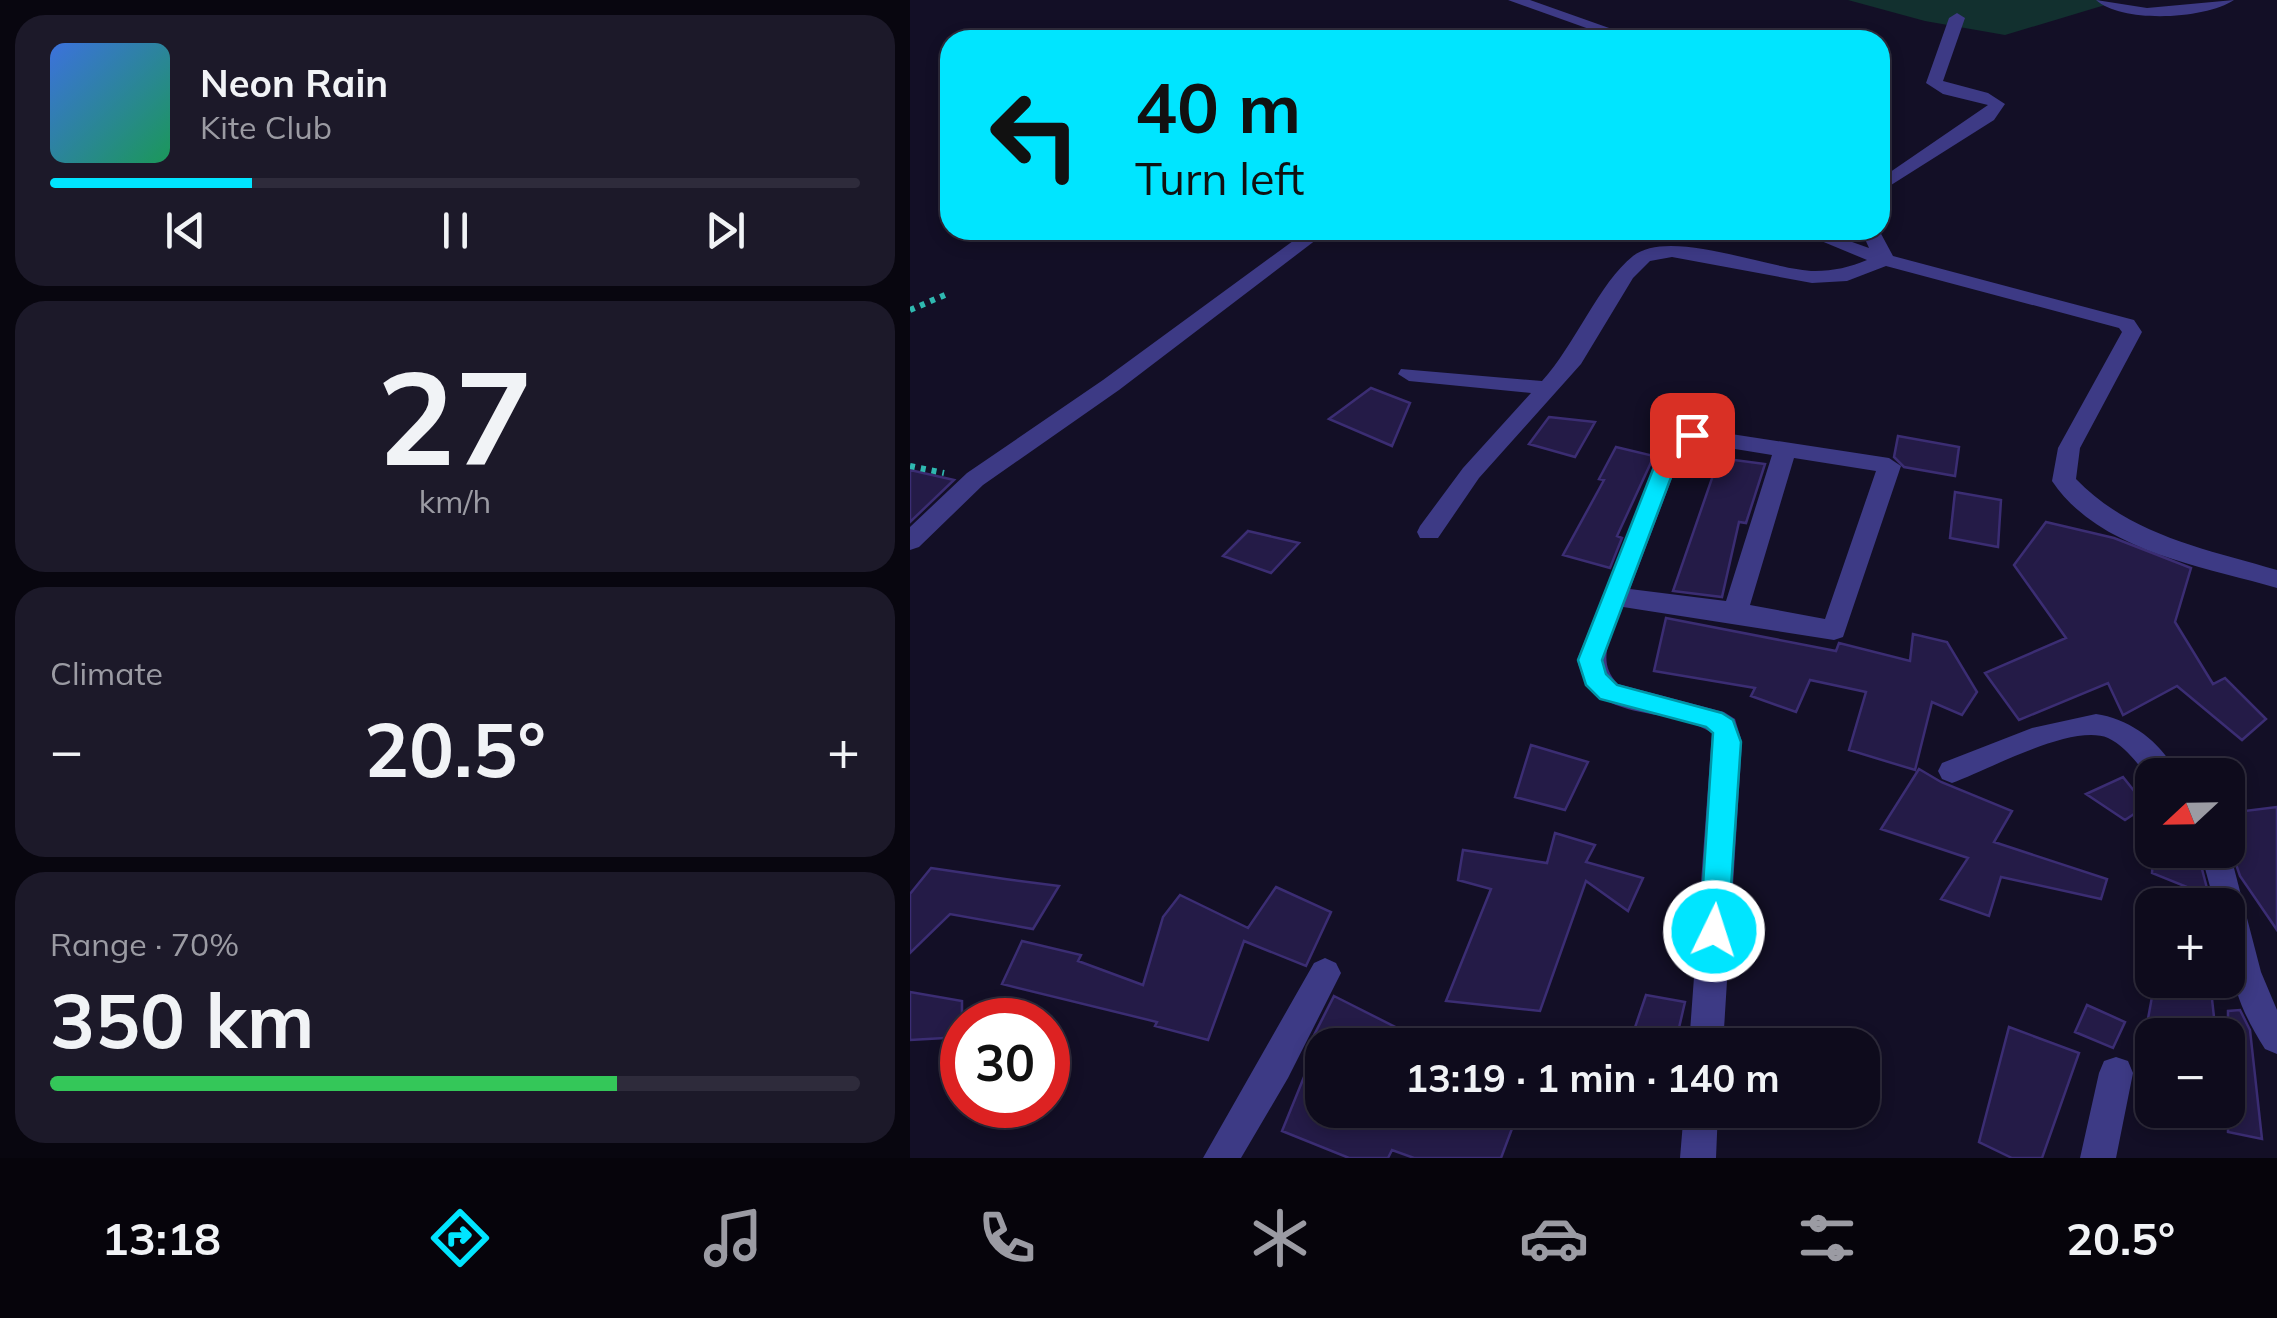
<!DOCTYPE html>
<html lang="en">
<head>
<meta charset="utf-8">
<style>
	body { margin:0; font-family:Mulish,sans-serif; background:#1c1929; color:#f1f3f6; height:100vh; display:flex; flex-direction:column; font-size:38px; white-space:nowrap }
	* { box-sizing:border-box; margin:0 }
	p { font-size:32px; color:#9b9ba3 }
	.icon { flex:none; width:55px; height:55px; fill:none; stroke:currentColor; stroke-width:2; stroke-linecap:round; stroke-linejoin:round }
	.map { position:relative; flex:1; overflow:hidden }
	.sheet { display:flex; flex-direction:column; gap:15px; padding:15px; background:#08060f; width:910px }
	.sheet>* { flex:none }
	.guide { position:absolute; left:30px; top:30px; width:950px; height:210px; border-radius:30px; box-shadow:0 5px 15px #0003,0 0 0 2px #2e2b3b; background:#00e5ff; color:#111; overflow:hidden }
	.needle { width:65px; rotate:248deg }
	.tools { position:absolute; left:1225px; top:758px; display:grid; gap:20px }
	.tools a { display:grid; place-items:center; width:110px; height:110px; border-radius:20px; background:#0e0b1c; box-shadow:0 5px 15px #0003,0 0 0 2px #2e2b3b; font-size:50px }
	.speed { position:absolute; left:30px; top:998px; display:flex; gap:20px; font-size:50px; font-weight:700; text-align:center }
	.speed>* { display:grid; place-content:center; width:130px; height:130px; border-radius:50%; background:#0e0b1c; box-shadow:0 5px 15px #0003,0 0 0 2px #2e2b3b; line-height:1 }
	.speed .limit { border:15px solid #d22; background:#fff; color:#111 }
	.pin { position:absolute; display:grid; place-items:center; width:85px; height:85px; color:#fff; margin:-42px; border-radius:20px; box-shadow:0 5px 15px #0006 }
	.me { position:absolute; width:110px; margin:-55px; rotate:4deg; stroke-linejoin:round; filter:drop-shadow(0 0 8px #0008) }
	.turn { display:flex; align-items:center; gap:35px; height:210px; padding:0 30px; font-size:45px }
	.turn .icon { width:130px; height:130px; stroke-width:2.5 }
	.turn b { display:block; font-size:70px; line-height:85px }
	.big { font-size:75px; font-weight:700; line-height:1.1 }
	.sheet .widget { flex:1; display:flex; flex-direction:column; justify-content:center; gap:15px; min-width:0; padding:0 35px; border-radius:30px; background:#1c1929 }
	.sheet .dial { align-items:center; gap:0 }
	.dial b { font-size:130px; line-height:1 }
	.song { display:flex; align-items:center; gap:30px }
	.cover { width:120px; height:120px; border-radius:15px; background:linear-gradient(135deg,hsl(220 70% 55%),hsl(150 70% 35%)) }
	.played { height:10px; border-radius:5px; background:linear-gradient(90deg,#00e5ff 25%,#2e2b3b 25%) }
	.keys { display:flex; justify-content:space-around; direction:ltr }
	.heat { display:flex; justify-content:space-between; align-items:center; font-size:55px; direction:ltr }
	.charge { height:15px; border-radius:8px; background:linear-gradient(90deg,#34c759 70%,#2e2b3b 0) }
	.trip { position:absolute; left:395px; top:1028px; width:575px; height:100px; border-radius:30px; background:#0e0b1c; box-shadow:0 5px 15px #0003,0 0 0 2px #2e2b3b; font-weight:700; line-height:100px; text-align:center }
	.tab-bar { display:flex; height:160px; justify-content:space-around; align-items:center; background:#06040b; color:#9b9ba3 }
	.tab-bar .icon { width:70px; height:70px }
	.tab-bar .active { color:#00e5ff }
	.tab-bar b { font-size:45px; color:#f1f3f6 }
	main { display:flex; flex:1; min-height:0 }
	.map>svg:first-child { display:block }
	.green { fill:#12302f }
	.building { fill:#241b47; stroke:#3b2d73; stroke-width:2.5 }
	.lines { fill:none; stroke-linecap:round; stroke-linejoin:round }
	.path { stroke:#2fb8b0; stroke-width:6; stroke-dasharray:5 6; stroke-linecap:butt }
	.minor { fill:#3d3a85; fill-rule:evenodd }
	.route { fill:#00e5ff; stroke:#0095a6; stroke-width:2.5 }
</style>
</head>
<body>
<main>
<section class="sheet">
<div class="widget">
<div class="song"><i class="cover"></i><div><b>Neon Rain</b><p>Kite Club</p></div></div>
<div class="played"></div>
<div class="keys"><svg class="icon" aria-label="previous" viewBox="0 0 24 24"><path d="M18 5L8 12l10 7zM5 5v14"/></svg><svg class="icon" aria-label="pause" viewBox="0 0 24 24"><path d="M8 5v14M16 5v14"/></svg><svg class="icon" aria-label="next" viewBox="0 0 24 24"><path d="M6 5l10 7-10 7zM19 5v14"/></svg></div>
</div>
<div class="widget dial"><b>27</b><p>km/h</p></div>
<div class="widget"><p>Climate</p>
<div class="heat"><a>−</a><b class="big">20.5°</b><a>+</a></div>
</div>
<div class="widget"><p>Range · 70%</p><b class="big">350 km</b><div class="charge"></div></div>
</section>
<div class="map">
<svg width="1367" height="1158" viewBox="0 0 1367 1158">
	<rect width="100%" height="100%" fill="#130f26"/>
	<!-- green -->
	<path class="green" d="M 938,0 L 1189,0 L 1195,5 L 1095,35 L 1015,21 Z"/>
	<!-- building -->
	<path class="building" d="M 461,388 L 500,403 L 482,446 L 419,419 Z
		M 639,417 L 685,422 L 665,457 L 619,444 Z
		M 988,436 L 1049,447 L 1045,476 L 994,467 L 984,457 Z
		M 706,447 L 744,456 L 707,536 L 712,538 L 700,568 L 653,555 L 694,480 L 689,479 Z
		M 809,458 L 855,464 L 836,523 L 829,522 L 812,597 L 763,591 Z
		M 0,470 L 44,480 L 0,522 Z
		M 1045,492 L 1091,500 L 1088,547 L 1040,538 Z
		M 1136,522 L 1204,538 L 1281,568 L 1265,622 L 1303,684 L 1315,678 L 1356,719 L 1332,740 L 1267,686 L 1213,715 L 1198,683 L 1109,720 L 1075,673 L 1156,638 L 1104,565 Z
		M 338,531 L 389,543 L 361,573 L 313,556 Z
		M 756,618 L 926,651 L 929,643 L 1000,661 L 1003,634 L 1037,642 L 1067,692 L 1052,715 L 1022,702 L 1005,770 L 939,750 L 956,692 L 900,680 L 886,712 L 841,696 L 845,688 L 744,671 Z
		M 621,745 L 678,762 L 655,810 L 605,797 Z
		M 1009,769 L 1031,782 L 1102,811 L 1084,842 L 1197,879 L 1191,899 L 1091,877 L 1079,916 L 1031,899 L 1058,858 L 971,829 Z
		M 1213,777 L 1236,806 L 1215,820 L 1176,794 Z
		M 1367,807 L 1367,930 L 1330,876 L 1318,841 L 1318,813 Z
		M 645,833 L 685,845 L 676,862 L 733,878 L 718,911 L 676,881 L 630,1011 L 536,1001 L 581,889 L 548,880 L 553,850 L 637,863 Z
		M 1244,850 L 1287,850 L 1299,896 L 1242,873 Z
		M 21,868 L 95,879 L 149,886 L 123,929 L 40,914 L 0,953 L 0,894 Z
		M 366,887 L 421,912 L 396,966 L 334,941 L 298,1040 L 245,1026 L 247,1022 L 92,984 L 112,941 L 171,955 L 168,961 L 233,985 L 253,917 L 270,895 L 338,928 Z
		M 1244,986 L 1302,999 L 1306,1035 L 1235,1035 Z
		M 0,992 L 52,1001 L 52,1037 L 0,1040 Z
		M 736,995 L 775,1002 L 765,1045 L 719,1045 Z
		M 424,996 L 521,1045 L 412,1045 L 412,1110 L 580,1110 L 606,1118 L 591,1158 L 504,1158 L 482,1150 L 478,1158 L 439,1158 L 372,1131 L 407,1045 L 399,1045 Z
		M 1177,1005 L 1215,1022 L 1203,1048 L 1165,1032 Z
		M 1330,1010 L 1340,1030 L 1352,1139 L 1318,1132 L 1318,1011 Z
		M 1099,1027 L 1169,1053 L 1132,1158 L 1102,1158 L 1069,1142 Z"/>
	<g class="lines">
		<!-- path -->
		<path class="path" d="M 0,310 L 37,294
			M 0,466 L 34,473"/>
		<!-- minor -->
		<path class="minor" d="M 598,0 L 620,0 L 733,40 L 710,40 Z
			M 1186,0 L 1237,8 L 1324,0 C 1296,19 1213,24 1186,0 Z
			M 1047,13 L 1055,18 L 1033,81 L 1078,93 L 1095,104 L 1084,120 L 970,192 L 970,179 L 1078,105 L 1033,94 L 1016,83 L 1039,18 Z
			M 923,28 L 928,30 L 928,36 L 899,40 Z
			M 398,230 L 419,230 L 209,390 L 73,485 L 9,547 L 0,550 L 0,527 L 57,473 L 193,380 Z
			M 951,230 L 969,230 L 983,256 L 1224,320 L 1232,332 L 1170,448 L 1166,479 C 1220,535 1295,549 1367,570 L 1367,588 C 1292,566 1189,551 1142,481 L 1148,448 L 1212,332 L 1209,328 L 976,266 L 937,281 L 902,283 L 762,257 L 740,261 L 723,278 L 671,364 L 569,478 L 528,538 L 510,538 L 507,532 L 510,526 L 553,468 L 621,393 L 499,381 L 488,374 L 491,369 L 632,381 C 665,345 689,283 723,256 C 760,227 859,270 905,271 C 924,271 940,267 957,260 L 904,238 L 914,232 L 959,248 Z
			M 782,428 L 979,458 L 991,466 L 933,637 L 924,640 L 713,607 C 703,634 684,660 708,684 L 814,712 L 825,719 L 832,742 L 813,1045 L 779,1045 L 802,733 C 755,703 685,727 667,660 L 755,439 L 758,434 ZM 782,442 L 862,455 L 816,601 L 720,589 L 775,444 ZM 884,458 L 966,471 L 915,619 L 840,605 Z
			M 1186,714 C 1221,719 1252,743 1268,775 L 1242,775 L 1242,782 C 1230,767 1216,746 1198,738 C 1162,723 1078,770 1042,783 L 1032,779 L 1028,771 L 1032,763 L 1122,728 Z
			M 1318,845 L 1351,972 L 1367,1010 L 1367,1054 L 1355,1049 C 1321,996 1318,966 1318,905 L 1305,905 L 1290,850 L 1318,850 Z
			M 415,958 L 426,963 L 431,973 L 378,1078 L 331,1158 L 293,1158 L 404,963 Z
			M 1206,1057 L 1218,1061 L 1223,1073 L 1206,1158 L 1170,1158 L 1189,1073 L 1194,1061 Z
			M 774,1110 L 808,1110 L 806,1158 L 770,1158 Z"/>
	</g>
	<!-- route -->
	<path class="route" d="M 782,428 L 792,435 L 774,443 L 692,660 L 696,674 L 707,685 L 812,713 L 823,720 L 831,742 L 818,931 L 814,940 L 804,944 L 794,940 L 790,931 L 803,733 L 796,727 L 690,699 L 676,685 L 668,660 L 755,439 L 758,434 Z"/>
</svg>
<div class="tools">
<a><svg class="needle" viewBox="-14 -14 28 28"><path d="M0-13l5 13h-10z" fill="#e53935"/><path d="M0 13l5-13h-10z" fill="#9b9ba3"/></svg></a>
<a>+</a>
<a>−</a>
</div>
<div class="speed"><div class="limit">30</div></div>
<div class="pin" style="left:782px;top:435px;background:#d93025"><svg class="icon" aria-label="arrive" viewBox="0 0 24 24"><path d="M6 21V4h12l-3 4 3 4H6"/></svg></div>
<svg class="me" style="left:804px;top:931px" viewBox="-20 -20 40 40"><circle r="17" fill="#00e5ff" stroke="#fff" stroke-width="3"/><path d="M0-11L8 9 0 5-8 9z" fill="#fff"/></svg>
<div class="trip">13:19 · 1 min · 140 m</div>
<div class="guide">
<div class="turn"><svg class="icon" aria-label="left" viewBox="0 0 24 24"><path d="M17 20v-9H6M10 6l-5 5 5 5"/></svg><div><b>40 m</b>Turn left</div></div>
</div>
</div>
</main>
<nav class="tab-bar">
<b>13:18</b>
<svg class="icon active" aria-label="directions" viewBox="0 0 24 24"><path d="M12 3l9 9-9 9-9-9zM9 14v-3h6M13 9l2 2-2 2"/></svg>
<svg class="icon" aria-label="music" viewBox="0 0 24 24"><path d="M9 18V5l10-2v13"/><circle cx="6" cy="18" r="3"/><circle cx="16" cy="16" r="3"/></svg>
<svg class="icon" aria-label="phone" viewBox="0 0 24 24"><path d="M5 4h4l2 5-3 2q2 4 5 5l2-3 5 2v4C11 20 4 13 5 4z"/></svg>
<svg class="icon" aria-label="climate" viewBox="0 0 24 24"><path d="M12 3v18M4 7l16 10M4 17L20 7"/></svg>
<svg class="icon" aria-label="car" viewBox="0 0 24 24"><path d="M5 17H2v-5l4-1 3-4h7l3 4 3 1v5h-3M9 17h6M6 11h13"/><circle cx="7" cy="17" r="2"/><circle cx="17" cy="17" r="2"/></svg>
<svg class="icon" aria-label="filters" viewBox="0 0 24 24"><path d="M4 7h16M4 17h16"/><circle cx="9" cy="7" r="2"/><circle cx="15" cy="17" r="2"/></svg>
<b>20.5°</b>
</nav>
</body>
</html>
